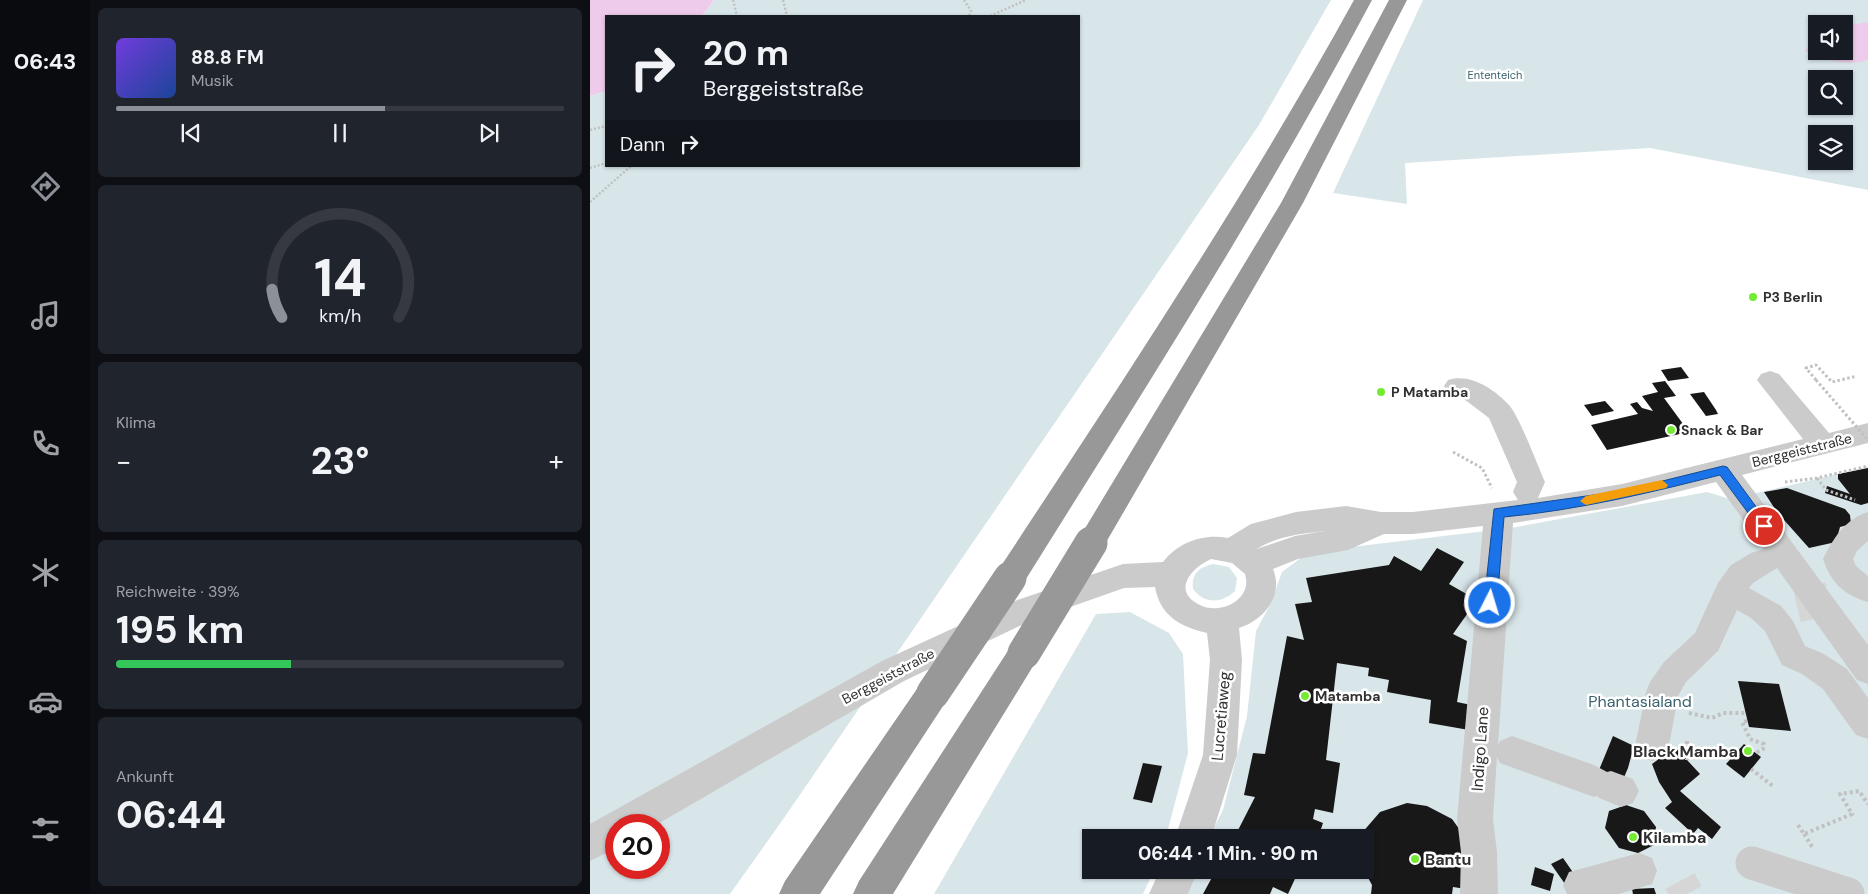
<!DOCTYPE html>
<html lang="de">
<head>
<meta charset="utf-8">
<style>
	body { margin:0; font-family:"DM Sans",sans-serif; background:#20242c; color:#f1f3f6; height:100vh; display:flex; flex-direction:column; font-size:19px; white-space:nowrap }
	* { box-sizing:border-box; margin:0 }
	p { font-size:16px; color:#9ea1a6 }
	.icon { flex:none; width:28px; height:28px; fill:none; stroke:currentColor; stroke-width:2; stroke-linecap:round; stroke-linejoin:round }
	.map { position:relative; flex:1; overflow:hidden }
	.side { display:flex; flex-direction:column; gap:8px; padding:8px; background:#0d0f14; width:500px }
	.side>* { flex:none }
	.guide { position:absolute; left:15px; top:15px; width:475px; height:152px; border-radius:0px; box-shadow:0 1px 4px #0004; background:#171b24; color:#f1f3f6; overflow:hidden }
	.controls { position:absolute; left:1218px; top:15px; display:grid; gap:10px }
	.controls a { display:grid; place-items:center; width:45px; height:45px; border-radius:0px; background:#171b24; box-shadow:0 1px 4px #0004; font-size:25px }
	.speed { position:absolute; left:15px; top:814px; display:flex; gap:10px; font-size:25px; font-weight:700; text-align:center }
	.speed>* { display:grid; place-content:center; width:65px; height:65px; border-radius:50%; background:#171b24; box-shadow:0 1px 4px #0004; line-height:1 }
	.speed .limit { border:8px solid #d22; background:#fff; color:#111 }
	.pin { position:absolute; display:grid; place-items:center; width:42px; height:42px; color:#fff; margin:-21px; border:2px solid #fff; border-radius:50%; box-shadow:0 1px 5px #0007 }
	.me { position:absolute; width:55px; margin:-28px; rotate:5deg; stroke-linejoin:round; filter:drop-shadow(0 0 4px #0008) }
	.turn { display:flex; align-items:center; gap:18px; height:105px; padding:0 15px; font-size:22px }
	.turn .icon { width:65px; height:65px; stroke-width:2.5 }
	.turn b { display:block; font-size:35px; line-height:42px }
	.then { display:flex; align-items:center; height:48px; padding:0 15px; background:#0003; gap:10px; font-size:19px }
	.big { font-size:38px; font-weight:700; line-height:1.1 }
	.side .card { flex:1; display:flex; flex-direction:column; justify-content:center; gap:8px; min-width:0; padding:0 18px; border-radius:8px; background:#20242c }
	.side .dial { align-items:center; gap:0 }
	.dial svg { height:130px; overflow:visible; fill:none; stroke:#363941; stroke-width:7; stroke-linecap:round; text-anchor:middle }
	.dial text { fill:#f1f3f6; stroke:none }
	.song { display:flex; align-items:center; gap:15px }
	.cover { width:60px; height:60px; border-radius:8px; background:linear-gradient(135deg,hsl(260 70% 55%),hsl(220 70% 35%)) }
	.played { height:5px; border-radius:2px; background:linear-gradient(90deg,#8c9099 60%,#363941 60%) }
	.keys { display:flex; justify-content:space-around; direction:ltr }
	.heat { display:flex; justify-content:space-between; align-items:center; font-size:28px; direction:ltr }
	.charge { height:8px; border-radius:4px; background:linear-gradient(90deg,#34c759 39%,#363941 0) }
	.trip { position:absolute; left:492px; top:829px; width:292px; height:50px; border-radius:0px; background:#171b24; box-shadow:0 1px 4px #0004; font-weight:700; line-height:50px; text-align:center }
	main { display:flex; flex:1; min-height:0 }
	.tabs { display:flex; flex-direction:column; width:90px; justify-content:space-around; align-items:center; background:#090b0e; color:#9ea1a6 }
	.tabs .icon { width:35px; height:35px }
	.tabs .active { color:#8c9099 }
	.tabs b { font-size:22px; color:#f1f3f6 }
	.map>svg:first-child { display:block }
	.green { fill:#d8e6e9; fill-rule:evenodd }
	.water { fill:#eecbea }
	.building { fill:#181818 }
	.lines { fill:none; stroke-linecap:round; stroke-linejoin:round }
	.minor-tunnel { stroke:#d6d6d6; stroke-width:33; stroke-dasharray:33 16; stroke-linecap:butt }
	.path-far2 { stroke:#c1c1c1; stroke-width:2.5; stroke-dasharray:2 2; stroke-linecap:butt }
	.path-far1 { stroke:#c1c1c1; stroke-width:3; stroke-dasharray:2.5 2.5; stroke-linecap:butt }
	.path { stroke:#c1c1c1; stroke-width:4; stroke-dasharray:3 3; stroke-linecap:butt }
	.minor { fill:#cbcbcb; fill-rule:evenodd }
	.highway { fill:#989898; fill-rule:evenodd }
	.path-bridge { stroke:#c1c1c1; stroke-width:3; stroke-dasharray:2.5 2.5; stroke-linecap:butt }
	.minor-bridge { stroke:#cbcbcb; stroke-width:33 }
	.highway-bridge { stroke:#989898; stroke-width:33 }
	.route { fill:#1a73e8; stroke:#114b97 }
	.slow { fill:#f59e0b }
	.poi-dot { fill:#73eb30; stroke:#fff; stroke-width:2 }
	.labels { text-anchor:middle; dominant-baseline:central; stroke-width:5; stroke-linejoin:round; paint-order:stroke }
	.far-park-label { font-size:11px; fill:#3c626f; stroke:#fff }
	.poi-label { font-size:14px; font-weight:bold; fill:#313131; stroke:#fff; text-anchor:start }
	.street-label { font-size:14px; fill:#313131; stroke:#fff }
	.near-park-label { font-size:16px; fill:#3c626f; stroke:#fff }
	.near-street-label { font-size:16px; fill:#313131; stroke:#fff }
	.near-poi-label { font-size:16px; font-weight:bold; fill:#313131; stroke:#fff; text-anchor:start }
</style>
</head>
<body>
<main>
<nav class="tabs">
<b>06:43</b>
<svg class="icon active" aria-label="directions" viewBox="0 0 24 24"><path d="M12 3l9 9-9 9-9-9zM9 14v-3h6M13 9l2 2-2 2"/></svg>
<svg class="icon" aria-label="music" viewBox="0 0 24 24"><path d="M9 18V5l10-2v13"/><circle cx="6" cy="18" r="3"/><circle cx="16" cy="16" r="3"/></svg>
<svg class="icon" aria-label="phone" viewBox="0 0 24 24"><path d="M5 4h4l2 5-3 2q2 4 5 5l2-3 5 2v4C11 20 4 13 5 4z"/></svg>
<svg class="icon" aria-label="climate" viewBox="0 0 24 24"><path d="M12 3v18M4 7l16 10M4 17L20 7"/></svg>
<svg class="icon" aria-label="car" viewBox="0 0 24 24"><path d="M5 17H2v-5l4-1 3-4h7l3 4 3 1v5h-3M9 17h6M6 11h13"/><circle cx="7" cy="17" r="2"/><circle cx="17" cy="17" r="2"/></svg>
<svg class="icon" aria-label="filters" viewBox="0 0 24 24"><path d="M4 7h16M4 17h16"/><circle cx="9" cy="7" r="2"/><circle cx="15" cy="17" r="2"/></svg>
</nav>
<section class="side">
<div class="card">
<div class="song"><i class="cover"></i><div><b>88.8 FM</b><p>Musik</p></div></div>
<div class="played"></div>
<div class="keys"><svg class="icon" aria-label="previous" viewBox="0 0 24 24"><path d="M18 5L8 12l10 7zM5 5v14"/></svg><svg class="icon" aria-label="pause" viewBox="0 0 24 24"><path d="M8 5v14M16 5v14"/></svg><svg class="icon" aria-label="next" viewBox="0 0 24 24"><path d="M6 5l10 7-10 7zM19 5v14"/></svg></div>
</div>
<div class="card dial"><svg viewBox="0 0 100 80">
<path d="M14 69A42 42 0 1 1 86 69"/>
<path d="M14 69A42 42 0 0 1 8 52" stroke="#8c9099"/>
<text x="50" y="56" font-size="32" font-weight="700">14</text>
<text x="50" y="72" font-size="11">km/h</text>
</svg></div>
<div class="card"><p>Klima</p>
<div class="heat"><a>−</a><b class="big">23°</b><a>+</a></div>
</div>
<div class="card"><p>Reichweite · 39%</p><b class="big">195 km</b><div class="charge"></div></div>
<div class="card"><p>Ankunft</p><b class="big">06:44</b></div>
</section>
<div class="map">
<svg width="1278" height="894" viewBox="0 0 1278 894">
	<rect width="100%" height="100%" fill="#fff"/>
	<!-- green -->
	<path class="green" d="M 124,0 L 741,0 L 669,125 L 194,818 L 140,894 L 0,894 L 0,96 L 16,91 L 16,166 L 489,166 L 489,16 L 112,16 ZM 26,825 L 69,825 L 69,868 L 26,868 Z
		M 833,0 L 1278,0 L 1278,190 L 1060,148 L 815,163 L 817,204 L 743,193 ZM 1226,24 L 1254,24 L 1254,51 L 1226,51 ZM 1226,79 L 1254,79 L 1254,106 L 1226,106 ZM 1226,134 L 1254,134 L 1254,161 L 1226,161 Z
		M 1278,467 L 1278,656 L 1162,494 Z
		M 1117,492 L 1140,499 L 1182,551 L 1278,684 L 1278,894 L 591,894 L 603,870 L 776,870 L 776,838 L 619,837 L 633,810 L 657,716 L 666,631 L 681,603 L 692,572 L 719,552 L 921,528 Z
		M 623,564 L 639,567 L 647,578 L 645,591 C 631,604 614,604 603,589 C 601,574 609,567 623,564 Z
		M 540,612 L 579,633 L 593,654 L 598,753 L 576,837 L 501,838 L 501,870 L 564,870 L 553,894 L 344,894 L 506,614 Z"/>
	<!-- water -->
	<path class="water" d="M 0,0 L 124,0 L 112,16 L 16,16 L 16,91 L 0,96 Z
		M 1278,22 L 1278,60 C 1256,66 1235,61 1215,51 L 1220,42 L 1226,38 L 1226,51 L 1254,51 L 1254,26 Z"/>
	<!-- building -->
	<path class="building" d="M 1091,367 L 1099,378 L 1078,381 L 1071,370 Z
		M 1075,381 L 1086,396 L 1074,398 L 1099,432 L 1017,450 L 1001,425 L 1048,414 L 1040,404 L 1047,402 L 1052,408 L 1063,411 L 1052,396 L 1068,392 L 1062,383 Z
		M 1114,392 L 1126,410 L 1128,414 L 1116,416 L 1100,394 Z
		M 1015,401 L 1024,411 L 1002,416 L 994,405 Z
		M 1278,468 L 1278,503 L 1271,505 L 1235,493 L 1237,486 L 1260,494 L 1248,479 L 1248,474 Z
		M 1197,488 L 1255,509 L 1260,515 L 1261,524 L 1250,527 L 1246,542 L 1219,548 L 1187,512 L 1174,492 Z
		M 847,548 L 874,562 L 859,584 L 887,600 L 863,634 L 877,641 L 867,702 L 881,705 L 879,730 L 839,723 L 841,700 L 797,692 L 799,680 L 778,676 L 779,668 L 747,663 L 736,760 L 750,763 L 743,813 L 725,809 L 723,819 L 733,823 L 728,838 L 644,838 L 665,797 L 654,795 L 663,753 L 675,754 L 697,636 L 714,640 L 705,604 L 722,602 L 716,578 L 799,565 L 804,556 L 831,571 Z
		M 1148,681 L 1189,684 L 1201,731 L 1159,727 Z
		M 1023,736 L 1044,746 L 1038,768 L 1032,782 L 1009,770 Z
		M 1154,744 L 1171,757 L 1154,778 L 1136,764 Z
		M 1085,747 L 1110,774 L 1090,791 L 1131,827 L 1122,839 L 1108,828 L 1103,834 L 1075,808 L 1082,802 L 1069,782 L 1062,764 Z
		M 553,763 L 572,766 L 562,803 L 543,799 Z
		M 817,803 L 837,806 L 862,819 L 875,837 L 876,889 L 863,887 L 862,894 L 781,894 L 782,885 L 774,870 L 776,870 L 776,838 L 771,838 L 771,834 L 790,812 Z
		M 1036,805 L 1054,811 L 1066,827 L 1064,845 L 1048,853 L 1029,848 L 1015,828 L 1019,811 Z
		M 973,858 L 998,894 L 982,894 L 961,864 Z
		M 945,867 L 964,874 L 960,891 L 941,885 Z
		M 626,870 L 709,870 L 698,894 L 683,887 L 680,894 L 613,894 Z
		M 1064,888 L 1066,894 L 1043,894 L 1042,889 Z"/>
	<g class="lines">
		<!-- minor-tunnel -->
		<path class="minor-tunnel" d="M 1207,606 L 1249,596
			M 1090,881 L 1097,894"/>
		<!-- path-far2 -->
		<path class="path-far2" d="M 143,0 L 147,16
			M 193,0 L 197,16
			M 374,0 L 381,11 L 379,16
			M 400,16 L 436,0
			M 0,130 L 16,126
			M 0,168 L 16,163
			M 0,202 L 41,166"/>
		<!-- path-far1 -->
		<path class="path-far1" d="M 1226,380 L 1216,368 L 1226,365 L 1242,382 L 1267,376
			M 863,452 L 892,468 L 902,488
			M 1227,478 L 1236,490 L 1265,500
			M 1195,482 L 1227,478 L 1278,466"/>
		<!-- path -->
		<path class="path" d="M 1099,713 L 1122,718 L 1133,713 L 1155,713
			M 1157,721 L 1152,722 L 1160,739 L 1174,744 L 1173,749 L 1166,753
			M 1097,741 L 1097,760
			M 1161,769 L 1184,787
			M 1208,825 L 1214,834 L 1262,814 L 1250,794 L 1269,791 L 1278,804
			M 1214,834 L 1223,848"/>
		<!-- minor -->
		<path class="minor" d="M 1180,371 L 1189,374 L 1239,433 L 1278,423 L 1278,443 L 1152,475 L 1278,645 L 1278,684 L 1267,680 L 1187,568 L 1163,583 L 1159,588 L 1191,606 L 1203,621 L 1215,646 L 1234,654 L 1257,669 L 1278,698 L 1278,739 L 1266,735 L 1233,689 L 1212,674 L 1192,665 L 1175,631 L 1161,618 L 1147,610 L 1128,651 L 1096,682 L 1088,696 L 1079,746 L 1074,757 L 1062,761 L 1050,757 L 1045,746 L 1056,692 L 1060,682 L 1074,662 L 1105,633 L 1128,583 L 1141,565 L 1161,553 L 1174,549 L 1126,482 L 1032,506 L 923,523 L 908,746 L 910,741 L 922,736 L 1004,765 L 1017,772 L 1021,771 L 1043,779 L 1049,791 L 1043,803 L 1031,807 L 1009,798 L 1007,796 L 1004,797 L 910,763 L 907,757 L 903,819 L 907,852 L 908,894 L 870,894 L 871,852 L 867,819 L 893,526 L 823,534 L 794,534 L 758,550 L 708,559 L 683,569 C 694,596 674,620 649,628 L 652,660 L 647,755 L 621,838 L 585,838 L 613,755 L 620,660 L 617,633 C 591,627 570,616 565,587 L 534,588 L 438,622 L 314,681 L 66,825 L 26,825 L 26,848 L 0,861 L 0,824 L 292,661 L 416,604 L 533,564 L 573,562 C 588,542 614,533 638,538 L 661,524 L 706,512 L 756,506 L 791,512 L 823,512 L 928,500 L 923,492 L 927,482 L 899,418 L 870,396 L 858,392 L 854,386 L 858,380 C 880,373 904,389 919,405 C 929,416 948,466 955,482 L 948,498 L 1032,484 L 1213,439 L 1167,380 L 1171,374 ZM 734,531 L 705,536 L 667,549 C 688,536 710,534 734,531 ZM 621,559 L 642,563 L 655,574 C 663,599 632,614 612,606 C 580,592 601,568 621,559 Z
			M 1278,512 L 1278,541 L 1267,551 L 1263,559 L 1266,566 L 1278,576 L 1278,602 C 1254,595 1241,583 1233,559 C 1243,539 1255,519 1278,512 Z
			M 1049,853 L 1062,858 L 1067,871 L 1062,884 L 1029,894 L 977,894 L 973,885 L 979,872 Z
			M 570,870 L 608,870 L 598,894 L 559,894 Z"/>
		<!-- highway -->
		<path class="highway" d="M 764,0 L 782,0 C 675,202 552,393 431,587 L 420,590 L 409,587 L 405,578 L 409,569 C 532,382 656,196 764,0 Z
			M 799,0 L 817,0 L 713,203 L 511,551 L 501,555 L 491,551 L 486,543 L 491,535 L 691,203 Z
			M 434,639 L 445,643 L 450,653 L 445,663 L 303,894 L 263,894 L 269,881 L 423,643 Z
			M 343,679 L 355,683 L 359,693 L 355,703 L 230,894 L 189,894 L 195,881 L 331,683 Z"/>
		<!-- path-bridge -->
		<path class="path-bridge" d="M 1226,380 L 1278,440"/>
		<!-- minor-bridge -->
		<path class="minor-bridge" d="M 1162,863 L 1258,894"/>
		<!-- highway-bridge -->
		<path class="highway-bridge" d="M 434,653 L 501,543
			M 343,693 L 420,578"/>
	</g>
	<!-- route -->
	<path class="route" d="M 1133,466 L 1137,467 L 1178,523 L 1180,526 L 1178,529 L 1170,529 L 1130,475 C 1059,493 988,510 914,517 L 907,603 L 905,607 L 896,607 L 894,603 L 904,509 L 1032,491 Z"/>
	<!-- slow -->
	<path class="slow" d="M 1072,480 L 1078,485 L 1076,488 L 996,505 L 990,501 L 996,496 Z"/>
	<!-- markers -->
	<g class="poi-dot">
		<circle cx="1163" cy="297" r="5"/>
		<circle cx="791" cy="392" r="5"/>
		<circle cx="1081" cy="430" r="5"/>
		<circle cx="715" cy="696" r="5"/>
		<circle cx="1158" cy="751" r="5"/>
		<circle cx="1043" cy="837" r="5"/>
		<circle cx="825" cy="859" r="5"/>
	</g>
	<g class="labels">
		<!-- far-park labels -->
		<g class="far-park-label">
			<text x="905" y="75">Ententeich</text>
		</g>
		<!-- poi labels -->
		<g class="poi-label">
			<text x="1173" y="297">P3 Berlin</text>
			<text x="801" y="392">P Matamba</text>
			<text x="1091" y="430">Snack &amp; Bar</text>
			<text x="725" y="696">Matamba</text>
		</g>
		<!-- street labels -->
		<g class="street-label">
			<text transform="translate(1212 450) rotate(-14)">Berggeiststraße</text>
			<text transform="translate(298 676) rotate(-28)">Berggeiststraße</text>
		</g>
		<!-- near-park labels -->
		<g class="near-park-label">
			<text x="1050" y="701">Phantasialand</text>
		</g>
		<!-- near-street labels -->
		<g class="near-street-label">
			<text transform="translate(631 716) rotate(-85)">Lucretiaweg</text>
			<text transform="translate(890 749) rotate(-86)">Indigo Lane</text>
		</g>
		<!-- near-poi labels -->
		<g class="near-poi-label">
			<text x="1148" y="751" text-anchor="end">Black Mamba</text>
			<text x="1053" y="837">Kilamba</text>
			<text x="835" y="859">Bantu</text>
		</g>
	</g>
</svg>
<div class="controls">
<a><svg class="icon" aria-label="sound" viewBox="0 0 24 24"><path d="M4 9h4l5-4v14l-5-4H4zM17 9q2 3 0 6"/></svg></a>
<a><svg class="icon" aria-label="search" viewBox="0 0 24 24"><circle cx="10" cy="10" r="6"/><path d="M15 15l6 6"/></svg></a>
<a><svg class="icon" aria-label="layers" viewBox="0 0 24 24"><path d="M12 4l9 5-9 5-9-5zM3 14l9 5 9-5"/></svg></a>
</div>
<div class="speed"><div class="limit">20</div></div>
<div class="pin" style="left:1174px;top:526px;background:#d93025"><svg class="icon" aria-label="arrive" viewBox="0 0 24 24"><path d="M6 21V4h12l-3 4 3 4H6"/></svg></div>
<svg class="me" style="left:900px;top:603px" viewBox="-20 -20 40 40"><circle r="17" fill="#1a73e8" stroke="#fff" stroke-width="3"/><path d="M0-11L8 9 0 5-8 9z" fill="#fff"/></svg>
<div class="trip">06:44 · 1 Min. · 90 m</div>
<div class="guide">
<div class="turn"><svg class="icon" aria-label="right" viewBox="0 0 24 24"><path d="M7 20v-9h11M14 6l5 5-5 5"/></svg><div><b>20 m</b>Berggeiststraße</div></div>
<div class="then">Dann<svg class="icon" aria-label="right" viewBox="0 0 24 24"><path d="M7 20v-9h11M14 6l5 5-5 5"/></svg></div>
</div>
</div>
</main>
</body>
</html>
